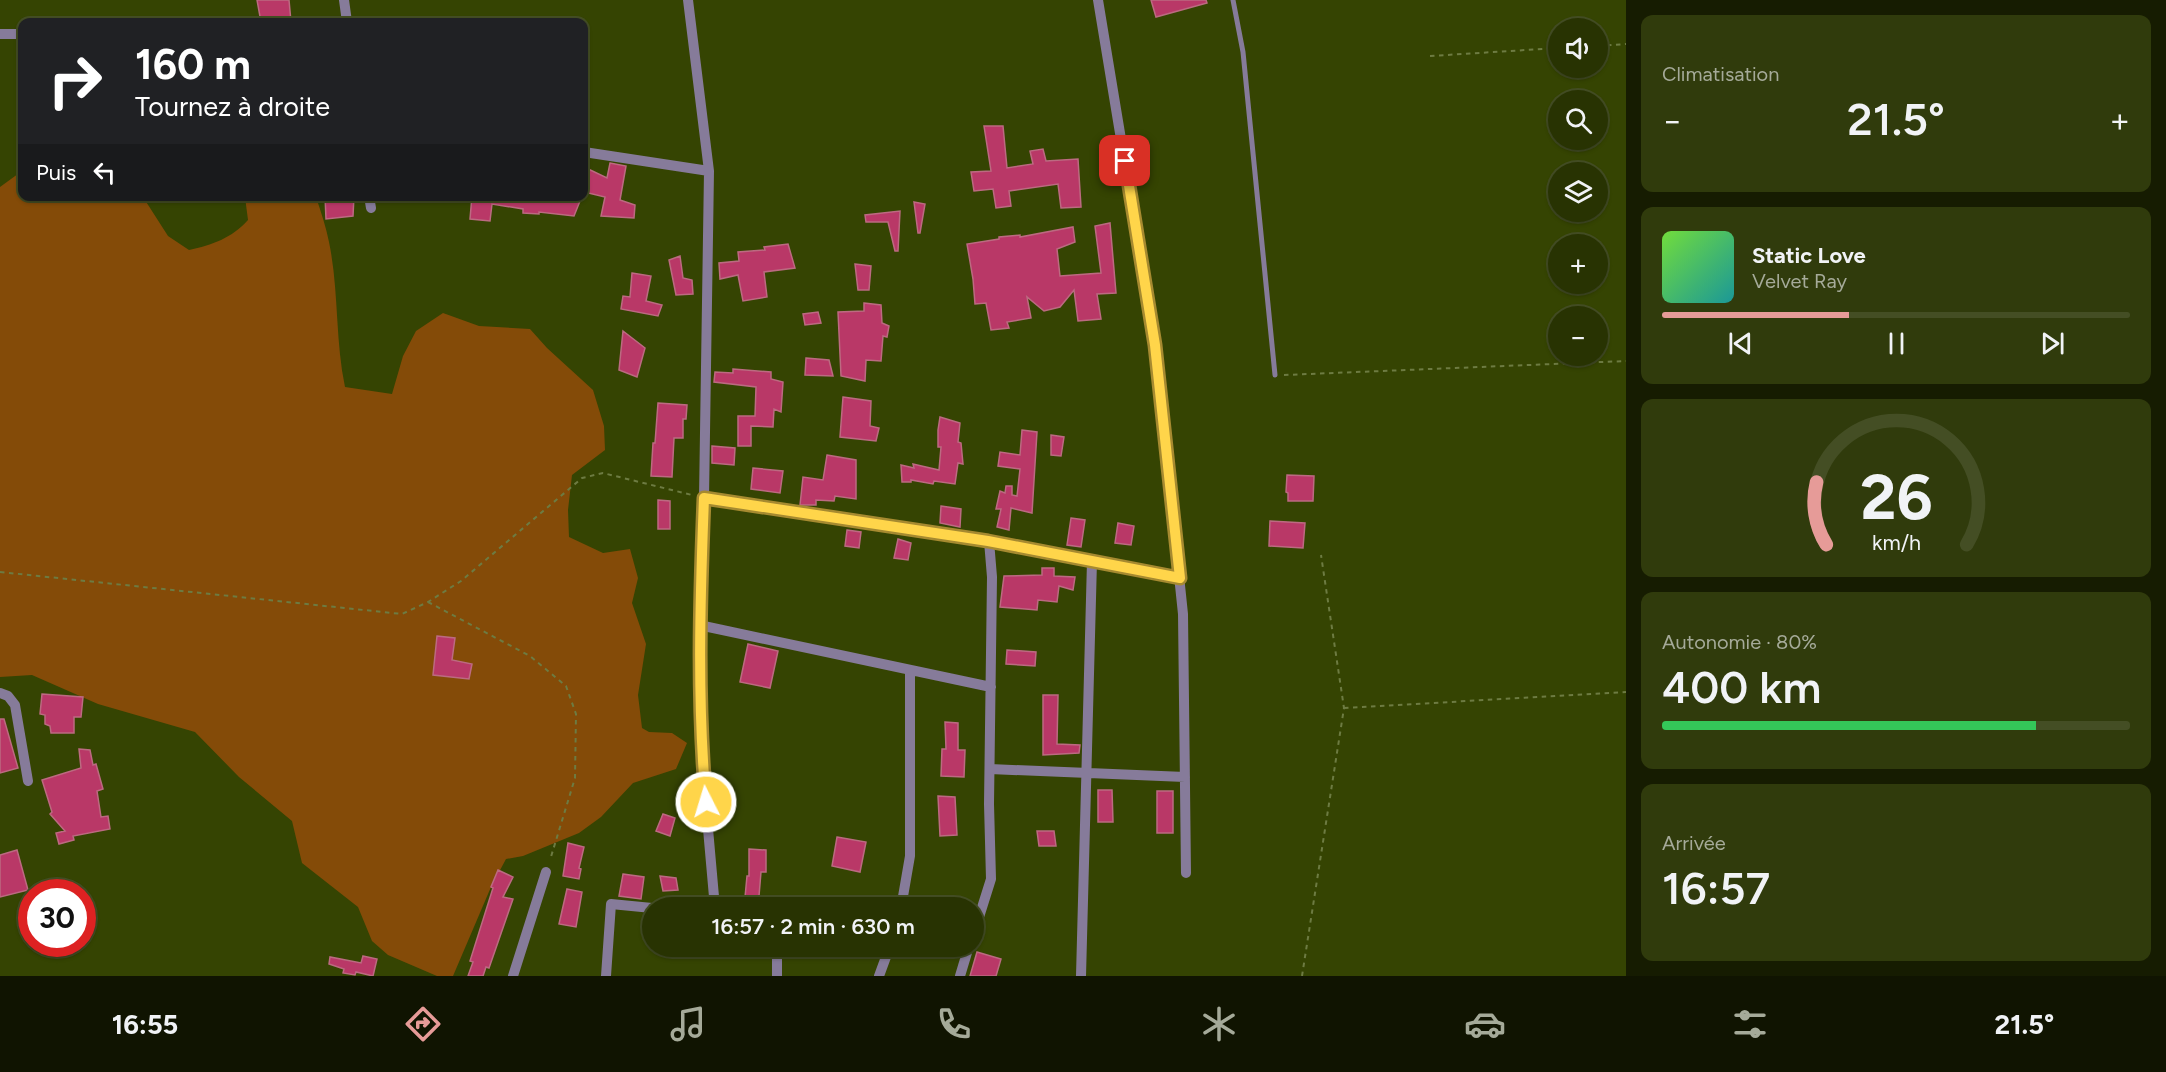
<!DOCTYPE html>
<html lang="fr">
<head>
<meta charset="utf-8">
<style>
	body { margin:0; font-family:Figtree,sans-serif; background:#303b0c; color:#f1f3f6; height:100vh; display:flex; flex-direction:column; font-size:22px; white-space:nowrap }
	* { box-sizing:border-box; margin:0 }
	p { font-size:20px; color:#a5aa99 }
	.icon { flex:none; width:33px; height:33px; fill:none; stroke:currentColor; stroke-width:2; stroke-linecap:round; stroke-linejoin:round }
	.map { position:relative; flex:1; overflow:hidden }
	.side { display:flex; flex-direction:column; gap:15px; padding:15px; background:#161c01; width:540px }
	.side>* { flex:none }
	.guide { position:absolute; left:18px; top:18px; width:570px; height:183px; border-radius:12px; box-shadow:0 2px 4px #0004,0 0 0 2px #444e24; background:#202124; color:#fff; overflow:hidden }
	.fabs { position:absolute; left:1548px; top:18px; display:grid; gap:12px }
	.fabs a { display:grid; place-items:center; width:60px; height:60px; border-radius:50%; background:#283302; box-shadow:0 2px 4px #0004,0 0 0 2px #444e24; font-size:30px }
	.speed { position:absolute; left:18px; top:879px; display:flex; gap:12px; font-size:30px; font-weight:700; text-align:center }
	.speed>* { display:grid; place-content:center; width:78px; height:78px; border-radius:50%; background:#283302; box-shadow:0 2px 4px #0004,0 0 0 2px #444e24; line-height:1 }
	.speed .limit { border:9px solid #d22; background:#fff; color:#111 }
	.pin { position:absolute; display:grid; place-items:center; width:51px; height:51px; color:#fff; margin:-26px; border-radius:12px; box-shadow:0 3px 9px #0006 }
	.me { position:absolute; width:66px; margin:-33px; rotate:355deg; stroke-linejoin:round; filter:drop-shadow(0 0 4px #0008) }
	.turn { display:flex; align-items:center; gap:21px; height:126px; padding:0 18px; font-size:27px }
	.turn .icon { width:78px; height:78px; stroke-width:2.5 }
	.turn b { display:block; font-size:42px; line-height:51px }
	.then { display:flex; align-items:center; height:57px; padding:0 18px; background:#0003; gap:12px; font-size:22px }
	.big { font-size:45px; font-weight:600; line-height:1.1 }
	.side .widget { flex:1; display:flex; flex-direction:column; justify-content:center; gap:9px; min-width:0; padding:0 21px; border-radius:12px; background:#303b0c }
	.side .dial { align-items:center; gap:0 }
	.dial svg { height:156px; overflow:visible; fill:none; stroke:#444e24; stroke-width:7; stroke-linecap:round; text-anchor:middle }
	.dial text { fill:#f1f3f6; stroke:none }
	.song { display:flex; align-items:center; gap:18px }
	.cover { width:72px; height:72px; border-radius:9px; background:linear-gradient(135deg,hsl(100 70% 55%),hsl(180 70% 35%)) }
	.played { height:6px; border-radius:3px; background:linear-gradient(90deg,#e69b98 40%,#444e24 40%) }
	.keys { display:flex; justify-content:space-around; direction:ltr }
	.heat { display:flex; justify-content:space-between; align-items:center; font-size:33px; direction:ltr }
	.charge { height:9px; border-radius:4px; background:linear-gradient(90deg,#34c759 80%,#444e24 0) }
	.trip { position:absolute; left:642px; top:897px; width:342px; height:60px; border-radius:30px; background:#283302; box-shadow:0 2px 4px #0004,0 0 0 2px #444e24; font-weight:600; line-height:60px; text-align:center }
	.tab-bar { display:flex; height:96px; justify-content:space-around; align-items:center; background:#101401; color:#a5aa99 }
	.tab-bar .icon { width:42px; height:42px }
	.tab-bar .on { color:#e69b98 }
	.tab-bar b { font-size:27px; color:#f1f3f6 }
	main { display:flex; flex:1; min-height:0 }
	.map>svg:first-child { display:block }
	.green { fill:#844b08 }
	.building { fill:#b93867; stroke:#bc6a81; stroke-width:1.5 }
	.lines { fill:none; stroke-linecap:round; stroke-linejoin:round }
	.path { stroke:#6d7b42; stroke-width:2; stroke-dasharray:4.5 4.5; stroke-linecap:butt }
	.service { stroke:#867b9a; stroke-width:5 }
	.minor { stroke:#867b9a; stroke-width:10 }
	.route-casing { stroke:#a68a30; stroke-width:15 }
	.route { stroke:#ffd54a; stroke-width:10 }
</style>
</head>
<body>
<main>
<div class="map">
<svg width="1626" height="976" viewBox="0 0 1626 976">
	<rect width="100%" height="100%" fill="#354402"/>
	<!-- green -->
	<path class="green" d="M 22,171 L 22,196 L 143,197 L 168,236 L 189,250 C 212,245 232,238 248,220 L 245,197 L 316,197 C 321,212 326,227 329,242 C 339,290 335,339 345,387 L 392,394 L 403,356 L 416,331 L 443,313 L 479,326 L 530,329 L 547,348 L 593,390 L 604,426 L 605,450 L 572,475 L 568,510 L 569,537 L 603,553 L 630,549 L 638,578 L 632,603 L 646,644 L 638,695 L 642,728 L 649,732 L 672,733 L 687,743 L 676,769 L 633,783 L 601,817 L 579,833 L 523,856 L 506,859 L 491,887 L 453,976 L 437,976 L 388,955 L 372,941 L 358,907 L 302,863 L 292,821 L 239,777 L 195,732 L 98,704 L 32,675 L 0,677 L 0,187 Z"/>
	<!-- building -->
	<path class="building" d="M 257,0 L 289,0 L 291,22 L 261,22 Z
		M 1151,0 L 1206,0 L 1207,3 L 1156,17 Z
		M 984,126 L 1003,126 L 1007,168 L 1033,164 L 1030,151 L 1043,149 L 1046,161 L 1078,159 L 1081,207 L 1061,208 L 1058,184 L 1009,191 L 1011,206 L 996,208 L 993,189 L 974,191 L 971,172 L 991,171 Z
		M 610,163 L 626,166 L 620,200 L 635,205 L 634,218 L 601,216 L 605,197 L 584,192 L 584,167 L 607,178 Z
		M 325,196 L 354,196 L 353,216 L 326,219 Z
		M 472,196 L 582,196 L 574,216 L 539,212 L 539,214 L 523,213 L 523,209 L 492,204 L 490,221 L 470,219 Z
		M 914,202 L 925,204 L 920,233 L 918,233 Z
		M 900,211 L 898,251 L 895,251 L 888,222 L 866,222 L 865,215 Z
		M 1110,223 L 1116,293 L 1097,294 L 1101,319 L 1078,321 L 1074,290 L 1060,307 L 1044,311 L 1027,297 L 1031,318 L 1007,322 L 1009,328 L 991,330 L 986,303 L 975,304 L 973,279 L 967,244 L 999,239 L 999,237 L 1020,235 L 1020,237 L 1073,227 L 1075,242 L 1057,249 L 1060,276 L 1101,273 L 1095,226 Z
		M 788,244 L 795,268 L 764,272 L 767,297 L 743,301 L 738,275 L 720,279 L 719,263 L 739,261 L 738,252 L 765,250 L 764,247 Z
		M 680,256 L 683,278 L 692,280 L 693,294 L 676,295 L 669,260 Z
		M 855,264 L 871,266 L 869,290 L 858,290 Z
		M 632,273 L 651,276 L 646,301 L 662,305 L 658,316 L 621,309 L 623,296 L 630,297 Z
		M 864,303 L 881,305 L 882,323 L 889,326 L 887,337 L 883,336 L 881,361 L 866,360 L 865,381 L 841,376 L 838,312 L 864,311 Z
		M 818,312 L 821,323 L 805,325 L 803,314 Z
		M 623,331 L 645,348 L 637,377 L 619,370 Z
		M 806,358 L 829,360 L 833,376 L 805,375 Z
		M 733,369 L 771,372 L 771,379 L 783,382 L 781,412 L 774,409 L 773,427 L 751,426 L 751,446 L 738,446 L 738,416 L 755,416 L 756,387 L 714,382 L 715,372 L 733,373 Z
		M 843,397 L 871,401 L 870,426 L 879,428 L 876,441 L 840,437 Z
		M 658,403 L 687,405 L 686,419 L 683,419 L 683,438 L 674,438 L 672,477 L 651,476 L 653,443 L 655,443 Z
		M 940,417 L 960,423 L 958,442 L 961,443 L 963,464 L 958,463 L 955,484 L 934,481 L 933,484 L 911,480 L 911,482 L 902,482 L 901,465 L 914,468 L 913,464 L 939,470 L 941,447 L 938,447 L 938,430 Z
		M 1022,430 L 1037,432 L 1032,513 L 1011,508 L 1009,530 L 997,527 L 1001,509 L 996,509 L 1000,491 L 1005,493 L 1006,486 L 1012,486 L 1012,495 L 1017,496 L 1020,469 L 998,466 L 1000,452 L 1020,455 Z
		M 1051,435 L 1064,437 L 1061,456 L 1051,455 Z
		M 712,446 L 735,448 L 734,465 L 712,463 Z
		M 827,455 L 856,460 L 856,499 L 835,496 L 834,501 L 816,500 L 816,505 L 800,505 L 803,477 L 823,480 Z
		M 753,468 L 783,471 L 780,493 L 751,489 Z
		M 1287,475 L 1314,476 L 1313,501 L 1288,501 L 1288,493 L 1286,492 Z
		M 658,500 L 670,501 L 670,529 L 658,529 Z
		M 941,506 L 961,509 L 960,527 L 940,523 Z
		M 1071,518 L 1085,520 L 1081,547 L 1067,545 Z
		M 1270,521 L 1305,523 L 1303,548 L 1269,546 Z
		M 1118,523 L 1134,526 L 1131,545 L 1115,543 Z
		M 847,530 L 861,532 L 859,548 L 845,546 Z
		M 898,539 L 911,543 L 908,560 L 894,558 Z
		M 1042,568 L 1054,568 L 1054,576 L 1075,577 L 1073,590 L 1059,586 L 1057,602 L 1038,600 L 1037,610 L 1000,607 L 1004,576 L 1042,575 Z
		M 437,636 L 455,638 L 452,660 L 472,664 L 469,679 L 433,675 Z
		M 748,644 L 778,651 L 770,688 L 740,682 Z
		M 1007,650 L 1036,652 L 1035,666 L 1006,664 Z
		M 42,694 L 83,697 L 81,717 L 74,717 L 74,733 L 51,733 L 50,726 L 45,724 L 45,715 L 40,714 Z
		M 1043,695 L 1058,695 L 1057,744 L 1080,745 L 1079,753 L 1043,755 Z
		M 0,719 L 4,719 L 18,768 L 0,773 Z
		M 945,722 L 958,723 L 958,750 L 965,750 L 964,777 L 941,776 L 942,749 L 946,749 Z
		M 79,749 L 90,750 L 93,765 L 96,764 L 103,789 L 97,791 L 101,817 L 108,816 L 110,829 L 73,836 L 74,840 L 59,844 L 56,833 L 65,831 L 50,814 L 52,812 L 42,780 L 81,768 Z
		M 1098,790 L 1112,790 L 1113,822 L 1098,822 Z
		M 1157,791 L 1173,791 L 1173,833 L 1157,833 Z
		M 938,796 L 955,797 L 957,835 L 940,836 Z
		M 663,814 L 675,818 L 670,836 L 656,831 Z
		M 1037,831 L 1054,831 L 1056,846 L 1039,846 Z
		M 837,837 L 866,842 L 860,872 L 832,866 Z
		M 568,843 L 584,847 L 579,868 L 581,869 L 579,879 L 563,876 Z
		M 749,849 L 766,850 L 766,872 L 761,872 L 758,908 L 744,908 L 747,876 L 749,876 Z
		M 17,850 L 28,890 L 0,897 L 0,855 Z
		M 498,870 L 513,877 L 503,897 L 513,899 L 489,968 L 486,967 L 483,976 L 468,976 L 473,962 L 470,961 L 493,888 L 491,887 Z
		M 623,874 L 644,877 L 641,899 L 619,896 Z
		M 660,876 L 676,878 L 678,890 L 663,891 Z
		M 567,889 L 582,892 L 576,927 L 559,924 Z
		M 977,952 L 1001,959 L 996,976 L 970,976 Z
		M 363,956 L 377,959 L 373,976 L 356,972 L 355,975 L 343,973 L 344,969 L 329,964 L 330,957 L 361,963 Z"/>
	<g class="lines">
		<!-- path -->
		<path class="path" d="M 1598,46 L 1626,44
			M 1430,56 L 1558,48
			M 1284,375 L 1626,361
			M 0,572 L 402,614 L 428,602 L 461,581 L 582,478 L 603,473 L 692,495
			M 428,602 L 530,656 L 566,686 L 576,714 L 575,778 L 550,860
			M 1344,708 L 1626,692
			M 1302,976 L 1344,708 L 1321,555"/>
		<!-- service -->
		<path class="service" d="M 1233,0 L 1243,52 L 1275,375"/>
		<!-- minor -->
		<path class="minor" d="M 344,0 L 347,22
			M 688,0 L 709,171 L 704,498 L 699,625 L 702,761 L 715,908
			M 1098,0 L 1155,345 L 1183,614 L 1186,873
			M 0,34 L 22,34
			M 584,152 L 709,171
			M 369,196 L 371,208
			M 704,498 L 989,541 L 1180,578
			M 699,625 L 991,687
			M 0,693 L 8,696 L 15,705 L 28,781
			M 990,769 L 1185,777
			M 901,908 L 910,856 L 910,670
			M 974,933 L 991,879 L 989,804 L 992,577 L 989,541
			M 513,976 L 546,872
			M 606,976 L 611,904 L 652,908
			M 777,976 L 777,946
			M 879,976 L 890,946
			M 960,976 L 969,946
			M 1081,976 L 1092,561"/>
	</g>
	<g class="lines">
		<defs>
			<path id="route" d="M 706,802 C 697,701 700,600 704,498 L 988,541 L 1180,578 L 1155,345 L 1125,161"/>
		</defs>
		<!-- route casing -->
		<use href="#route" class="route-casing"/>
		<!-- route -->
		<use href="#route" class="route"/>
	</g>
</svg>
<div class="fabs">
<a><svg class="icon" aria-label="sound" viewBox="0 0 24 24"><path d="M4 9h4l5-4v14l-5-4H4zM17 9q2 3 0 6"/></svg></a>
<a><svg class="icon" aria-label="search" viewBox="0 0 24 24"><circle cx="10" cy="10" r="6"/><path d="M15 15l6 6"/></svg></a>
<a><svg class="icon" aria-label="layers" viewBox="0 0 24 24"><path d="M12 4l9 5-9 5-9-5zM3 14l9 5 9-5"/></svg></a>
<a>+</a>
<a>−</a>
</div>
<div class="speed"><div class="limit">30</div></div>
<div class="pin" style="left:1125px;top:161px;background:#d93025"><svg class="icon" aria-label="arrive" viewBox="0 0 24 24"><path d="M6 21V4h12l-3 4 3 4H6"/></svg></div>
<svg class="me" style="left:706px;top:802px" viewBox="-20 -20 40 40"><circle r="17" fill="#ffd54a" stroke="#fff" stroke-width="3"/><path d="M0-11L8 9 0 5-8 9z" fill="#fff"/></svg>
<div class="trip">16:57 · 2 min · 630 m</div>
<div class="guide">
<div class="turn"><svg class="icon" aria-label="right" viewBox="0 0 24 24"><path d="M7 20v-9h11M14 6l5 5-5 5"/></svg><div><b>160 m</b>Tournez à droite</div></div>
<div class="then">Puis<svg class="icon" aria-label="left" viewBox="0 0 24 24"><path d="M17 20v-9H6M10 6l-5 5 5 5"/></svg></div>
</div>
</div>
<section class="side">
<div class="widget"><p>Climatisation</p>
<div class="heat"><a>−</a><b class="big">21.5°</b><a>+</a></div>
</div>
<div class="widget">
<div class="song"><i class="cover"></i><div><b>Static Love</b><p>Velvet Ray</p></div></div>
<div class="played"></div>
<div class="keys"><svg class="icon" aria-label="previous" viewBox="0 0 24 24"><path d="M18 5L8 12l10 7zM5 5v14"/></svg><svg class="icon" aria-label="pause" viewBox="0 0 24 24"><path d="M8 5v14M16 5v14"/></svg><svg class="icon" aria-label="next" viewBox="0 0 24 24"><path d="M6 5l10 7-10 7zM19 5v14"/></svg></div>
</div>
<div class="widget dial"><svg viewBox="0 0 100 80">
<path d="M14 69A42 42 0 1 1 86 69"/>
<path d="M14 69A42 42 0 0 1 9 37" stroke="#e69b98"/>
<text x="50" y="56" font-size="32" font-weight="700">26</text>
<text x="50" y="72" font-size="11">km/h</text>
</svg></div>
<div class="widget"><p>Autonomie · 80%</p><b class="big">400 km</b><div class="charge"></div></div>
<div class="widget"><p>Arrivée</p><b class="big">16:57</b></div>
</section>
</main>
<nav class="tab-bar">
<b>16:55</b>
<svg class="icon on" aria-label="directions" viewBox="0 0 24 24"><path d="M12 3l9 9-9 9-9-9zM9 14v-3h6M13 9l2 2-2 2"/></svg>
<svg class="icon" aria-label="music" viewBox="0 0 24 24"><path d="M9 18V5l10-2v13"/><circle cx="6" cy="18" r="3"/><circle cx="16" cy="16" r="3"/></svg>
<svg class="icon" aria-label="phone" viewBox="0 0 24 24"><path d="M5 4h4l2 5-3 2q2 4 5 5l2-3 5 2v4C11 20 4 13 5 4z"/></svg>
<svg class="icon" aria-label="climate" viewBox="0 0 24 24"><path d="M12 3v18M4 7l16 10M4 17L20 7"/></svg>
<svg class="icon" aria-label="car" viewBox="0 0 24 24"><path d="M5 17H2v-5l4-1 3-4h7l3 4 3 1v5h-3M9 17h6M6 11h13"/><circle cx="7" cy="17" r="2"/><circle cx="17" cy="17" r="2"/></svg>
<svg class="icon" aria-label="filters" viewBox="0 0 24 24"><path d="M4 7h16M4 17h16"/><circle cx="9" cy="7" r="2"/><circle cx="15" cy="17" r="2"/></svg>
<b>21.5°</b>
</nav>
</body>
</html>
